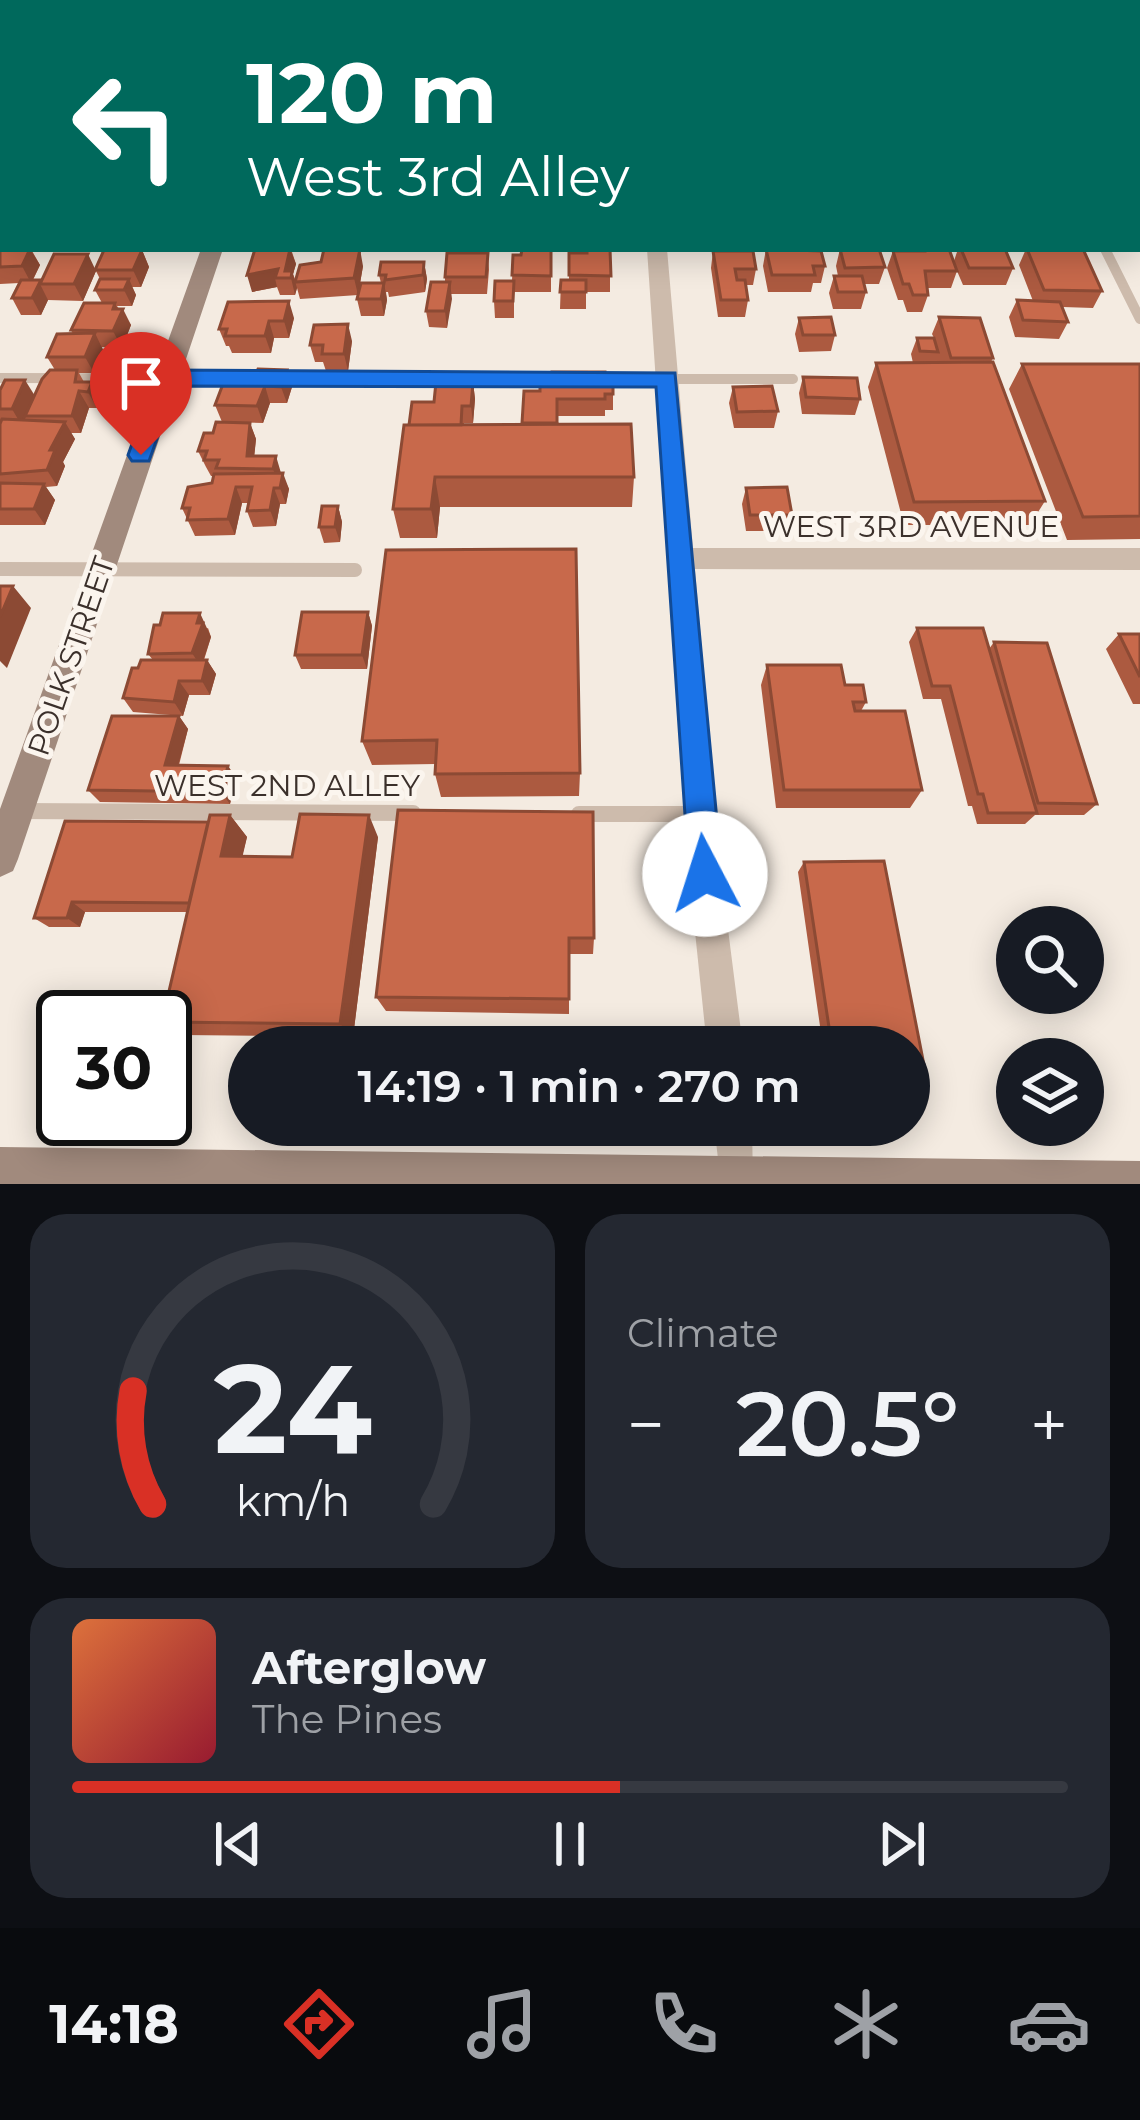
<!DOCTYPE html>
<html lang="en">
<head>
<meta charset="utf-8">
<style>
	body { margin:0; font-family:Montserrat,sans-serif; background:#242831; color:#f1f3f6; height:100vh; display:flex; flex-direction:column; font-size:45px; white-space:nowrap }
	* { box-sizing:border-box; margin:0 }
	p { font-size:39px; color:#9ea1a6 }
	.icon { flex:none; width:66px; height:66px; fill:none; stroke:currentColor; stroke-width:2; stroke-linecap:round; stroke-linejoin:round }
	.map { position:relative; height:1184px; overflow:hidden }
	.details { display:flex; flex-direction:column; gap:30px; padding:30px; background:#0d0f14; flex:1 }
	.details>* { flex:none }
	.top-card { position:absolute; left:0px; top:0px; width:1140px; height:252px; box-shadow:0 6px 30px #0003; background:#00695c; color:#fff; overflow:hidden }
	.buttons { position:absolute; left:996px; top:906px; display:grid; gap:24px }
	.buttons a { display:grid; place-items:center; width:108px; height:108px; border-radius:50%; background:#171b24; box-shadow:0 6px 30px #0003; font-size:60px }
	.speed { position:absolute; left:36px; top:990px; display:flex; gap:24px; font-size:60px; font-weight:700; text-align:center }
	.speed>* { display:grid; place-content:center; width:156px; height:156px; border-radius:50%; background:#171b24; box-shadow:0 6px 30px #0003; line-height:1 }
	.speed .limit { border:6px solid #111; border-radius:18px; background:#fff; color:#111 }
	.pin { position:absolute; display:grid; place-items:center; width:102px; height:102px; color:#fff; margin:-123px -51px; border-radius:50% 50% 50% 0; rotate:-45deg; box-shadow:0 0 12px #0007 }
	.pin .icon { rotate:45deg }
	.me { position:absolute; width:132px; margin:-66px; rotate:355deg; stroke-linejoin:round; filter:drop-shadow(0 0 9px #0008) }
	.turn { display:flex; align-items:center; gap:42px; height:252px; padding:0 48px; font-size:54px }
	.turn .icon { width:156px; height:156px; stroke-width:2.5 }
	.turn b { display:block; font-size:84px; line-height:102px }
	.big { font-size:90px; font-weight:600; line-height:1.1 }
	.details .tile { flex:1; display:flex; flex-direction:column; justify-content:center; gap:18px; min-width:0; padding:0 42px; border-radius:36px; background:#242831 }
	.details .dial { align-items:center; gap:0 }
	.dial svg { height:312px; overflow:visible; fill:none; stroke:#363941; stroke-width:7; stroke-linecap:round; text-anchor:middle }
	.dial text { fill:#f1f3f6; stroke:none }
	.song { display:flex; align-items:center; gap:36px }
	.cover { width:144px; height:144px; border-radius:18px; background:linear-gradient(135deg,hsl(20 70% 55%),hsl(350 70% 35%)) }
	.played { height:12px; border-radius:6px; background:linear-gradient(90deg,#d93025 55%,#363941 55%) }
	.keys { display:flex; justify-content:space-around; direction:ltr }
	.heat { display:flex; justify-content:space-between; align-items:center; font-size:66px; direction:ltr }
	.details .tiles { flex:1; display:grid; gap:30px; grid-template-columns:1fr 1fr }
	.tile:last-child { grid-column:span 2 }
	.trip { position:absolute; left:228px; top:1026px; width:702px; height:120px; border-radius:60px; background:#171b24; box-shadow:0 6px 30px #0003; font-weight:600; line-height:120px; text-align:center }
	.tab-bar { display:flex; height:192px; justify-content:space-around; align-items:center; background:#090b0e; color:#9ea1a6 }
	.tab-bar .icon { width:84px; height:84px }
	.tab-bar .current { color:#d93025 }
	.tab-bar b { font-size:54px; color:#f1f3f6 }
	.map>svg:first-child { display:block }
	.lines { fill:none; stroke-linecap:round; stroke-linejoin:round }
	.lane-far2 { stroke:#cdbbac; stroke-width:10 }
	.lane-far1 { stroke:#cdbbac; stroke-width:14 }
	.lane { stroke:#cdbbac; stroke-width:16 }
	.street { fill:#cdbbac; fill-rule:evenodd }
	.secondary { fill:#a18a7d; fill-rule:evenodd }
	.wall { fill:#ac5a40 }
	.shaded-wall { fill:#8c4a34 }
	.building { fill:#c8694b; stroke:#8c4a34; stroke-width:3 }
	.route { fill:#1a73e8; stroke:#114b97; stroke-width:3 }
	.labels { text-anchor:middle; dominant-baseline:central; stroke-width:10; stroke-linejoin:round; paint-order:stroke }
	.street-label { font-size:30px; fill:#3b302b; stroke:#fbf5ee }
</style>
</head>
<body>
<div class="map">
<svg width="1140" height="1184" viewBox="0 0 1140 1184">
	<rect width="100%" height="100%" fill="#f4ebe1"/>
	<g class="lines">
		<!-- lane-far2 -->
		<path class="lane-far2" d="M 1105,249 L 1140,319
			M 0,378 L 565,379
			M 587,379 L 793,379"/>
		<!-- lane-far1 -->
		<path class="lane-far1" d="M 0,569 L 355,570"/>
		<!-- lane -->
		<path class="lane" d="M 17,811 L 413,813
			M 579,814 L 700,814"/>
		<!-- street -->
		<path class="street" d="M 964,0 L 980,0 L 982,3 L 966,3 Z
			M 0,14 L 3,14 L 3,24 L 0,24 Z
			M 1137,14 L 1140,14 L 1140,24 L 1137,24 Z
			M 0,221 L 3,221 L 3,233 L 0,233 Z
			M 1137,222 L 1140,222 L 1140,234 L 1137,234 Z
			M 647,249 L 667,249 L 693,548 L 1140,548 L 1140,570 L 695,569 L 721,874 L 743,1047 L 707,1047 L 689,874 Z
			M 714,1125 L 752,1125 L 753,1184 L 721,1184 Z"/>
		<!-- secondary -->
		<path class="secondary" d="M 289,0 L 307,0 L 288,3 Z
			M 201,249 L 223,249 L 18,859 L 13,871 L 0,877 L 0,809 Z
			M 0,1147 L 1140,1161 L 1140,1184 L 0,1184 Z"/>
	</g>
	<!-- wall -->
	<path class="wall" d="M 0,118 L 3,118 L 3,151 L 0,151 Z
		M 1137,140 L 1140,145 L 1140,203 L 1137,203 Z
		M 0,159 L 3,159 L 3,192 L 0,192 Z
		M 0,249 L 31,249 L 40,265 L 33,280 L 96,270 L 142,250 L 149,267 L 141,287 L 132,287 L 136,295 L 132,306 L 117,306 L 131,325 L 122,348 L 102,347 L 103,350 L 94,373 L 79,373 L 84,382 L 92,382 L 101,399 L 97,408 L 89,408 L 81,433 L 71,433 L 75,439 L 63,462 L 65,466 L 57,486 L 46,487 L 55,500 L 45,525 L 0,525 L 0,390 L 35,395 L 55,370 L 47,357 L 73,334 L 71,330 L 102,303 L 95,290 L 100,279 L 96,271 L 83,301 L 48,300 L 41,315 L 21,315 L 12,298 L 19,283 L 0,284 Z
		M 255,249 L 291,249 L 296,264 L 293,274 L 296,282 L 363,266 L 358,295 L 300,299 L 297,288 L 295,295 L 280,295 L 277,287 L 252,292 Z
		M 551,249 L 551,292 L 514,292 L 514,318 L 495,318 L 494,301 L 512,281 L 513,255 Z
		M 610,249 L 610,292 L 586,292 L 586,309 L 560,309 L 561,280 L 569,280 L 569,253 L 587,253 Z
		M 766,249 L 825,266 L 821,283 L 813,283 L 811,292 L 768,292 L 763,266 Z
		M 840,249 L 885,267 L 879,284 L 864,284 L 866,292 L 861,309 L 833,309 L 829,293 L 834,276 L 838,276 L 836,266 Z
		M 921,249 L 949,249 L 954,261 L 958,249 L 1005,249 L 1013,268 L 1006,285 L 963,285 L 957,271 L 951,288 L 927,288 L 928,295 L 922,312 L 907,312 L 903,300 L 898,300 L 887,268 L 893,251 L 921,251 Z
		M 1026,249 L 1102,291 L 1093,308 L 1063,307 L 1068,322 L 1059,339 L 1015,337 L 1009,317 L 1017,300 L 1033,301 L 1019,265 Z
		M 713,251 L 756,269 L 753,285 L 746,285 L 748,300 L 745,317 L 718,317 L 711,268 Z
		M 488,253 L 489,270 L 487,294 L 451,294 L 447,328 L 429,327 L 426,311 L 445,282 L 445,277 Z
		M 424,262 L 427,279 L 425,292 L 389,297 L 388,292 L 386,292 L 387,300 L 384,316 L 361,316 L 357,299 L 381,283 L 379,275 Z
		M 939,317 L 993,358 L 991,362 L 1045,501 L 1030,525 L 904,525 L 868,387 L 876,363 L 913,363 L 911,354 L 917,338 L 934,338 L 932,334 Z
		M 294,318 L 289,338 L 274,338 L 271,353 L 232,353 L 229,346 L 226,346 L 219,329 Z
		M 799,318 L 835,335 L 831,351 L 799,352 L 795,334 Z
		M 352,341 L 348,371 L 326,371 L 323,362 L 315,362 L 310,345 Z
		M 1022,364 L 1140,364 L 1140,539 L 1067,540 L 1009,389 Z
		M 287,370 L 292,387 L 287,403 L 270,403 L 263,423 L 222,422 L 215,405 L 253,381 Z
		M 803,377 L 860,399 L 855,415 L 802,414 L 799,393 Z
		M 605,379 L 613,394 L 613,410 L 605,410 L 605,416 L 558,416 L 557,424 L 634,477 L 632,507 L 440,507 L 437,538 L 400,538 L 393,509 L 409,425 L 434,402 L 473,382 L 475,399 L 473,423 L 464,423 L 464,424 L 522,424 L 540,391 L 552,384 Z
		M 733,387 L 778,411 L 774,428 L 734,428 L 729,403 Z
		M 250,423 L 256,439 L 254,456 L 281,473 L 289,489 L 286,504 L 280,504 L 276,526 L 253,527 L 247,511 L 248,503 L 242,503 L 235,535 L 195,536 L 182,508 L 212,483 L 213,476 L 211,476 L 206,467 L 198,451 L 213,433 Z
		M 746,488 L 792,515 L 788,531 L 746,531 L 742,504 Z
		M 338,506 L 342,522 L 340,542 L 324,543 L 319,527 Z
		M 386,550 L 580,773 L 579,796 L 441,797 L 435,774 L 435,764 L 372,765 L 362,741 Z
		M 368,612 L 372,626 L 367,669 L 301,669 L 295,655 Z
		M 208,628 L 211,637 L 204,660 L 207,660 L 216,674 L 210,695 L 189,695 L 183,716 L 133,712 L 123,698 L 153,660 L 148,654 Z
		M 917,628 L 989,649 L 994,642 L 1097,804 L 1084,815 L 1035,815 L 1025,824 L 977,824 L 972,806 L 968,806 L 941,699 L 923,699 L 909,642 Z
		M 1119,634 L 1140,634 L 1140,704 L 1133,704 L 1106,649 Z
		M 767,665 L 845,685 L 866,702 L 861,711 L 922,790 L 910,808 L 776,808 L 761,685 Z
		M 179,716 L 188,729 L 179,765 L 228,766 L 236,778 L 230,804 L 100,802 L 88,790 Z
		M 398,810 L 594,938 L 593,954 L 569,954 L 569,1014 L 386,1011 L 376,997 Z
		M 230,815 L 247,837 L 242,856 L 292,857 L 378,837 L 353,1037 L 183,1035 L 165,1024 L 187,912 L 85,912 L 80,927 L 49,927 L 34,918 L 208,822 Z
		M 804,862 L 924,1065 L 913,1071 L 909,1071 L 909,1047 L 823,1047 L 798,872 Z"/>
	<!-- shaded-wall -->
	<path class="shaded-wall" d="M 30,249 L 40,265 L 31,283 L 22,266 Z
		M 290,249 L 296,264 L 293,274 L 297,288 L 295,295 L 291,278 L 285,271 Z
		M 360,249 L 363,266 L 358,295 L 354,278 Z
		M 142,250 L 149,267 L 141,287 L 133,270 Z
		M 88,254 L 96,271 L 83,301 L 74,284 Z
		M 424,262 L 427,279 L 425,292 L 423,275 Z
		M 278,269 L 275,278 L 277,287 L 252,292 L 247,275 Z
		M 129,279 L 136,295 L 132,306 L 124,290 Z
		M 41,280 L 40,284 L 48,300 L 41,315 L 32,298 Z
		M 450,282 L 452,299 L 447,328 L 445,311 Z
		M 384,283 L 387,300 L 384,316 L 381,299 Z
		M 289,301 L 294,318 L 289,338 L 284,321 Z
		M 115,303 L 120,315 L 123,309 L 131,325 L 122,348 L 113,331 L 113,309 Z
		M 269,321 L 274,338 L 271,353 L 265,336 Z
		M 348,324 L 352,341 L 348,371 L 344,354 Z
		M 95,333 L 103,350 L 94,373 L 85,357 Z
		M 287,370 L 292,387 L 287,403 L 281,387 Z
		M 25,380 L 35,396 L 22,426 L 12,409 Z
		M 92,382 L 101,399 L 97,408 L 88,392 Z
		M 473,382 L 475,399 L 473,423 L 471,406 Z
		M 265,386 L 270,403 L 263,423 L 257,406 Z
		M 79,391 L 89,408 L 81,433 L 72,416 Z
		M 65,422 L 75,439 L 63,462 L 65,466 L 57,486 L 47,470 L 50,450 Z
		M 250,423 L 256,439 L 253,469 L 247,456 Z
		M 276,456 L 281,473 L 279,485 L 273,469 Z
		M 283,473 L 289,489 L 286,504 L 280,488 Z
		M 435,477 L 440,507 L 437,538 L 431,509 Z
		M 44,484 L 55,500 L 45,525 L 34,509 Z
		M 236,487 L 242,503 L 235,535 L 228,519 Z
		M 274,488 L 280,504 L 276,526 L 270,510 Z
		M 338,506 L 342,522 L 340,542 L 335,527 Z
		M 13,586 L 31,608 L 7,668 L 0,661 L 0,617 Z
		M 368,612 L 372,626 L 367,669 L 362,655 Z
		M 200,613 L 211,637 L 201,667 L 192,653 Z
		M 207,660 L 216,674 L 210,695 L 202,681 Z
		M 179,681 L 189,695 L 183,716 L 174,702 Z
		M 179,716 L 188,729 L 175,777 L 165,765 Z
		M 228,766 L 236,778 L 230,804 L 221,792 Z
		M 230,815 L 247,837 L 238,876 L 221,856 Z
		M 369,815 L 378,837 L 353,1037 L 340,1024 Z
		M 72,902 L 85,912 L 80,927 L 67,918 Z"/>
	<!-- building -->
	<path class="building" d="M 0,118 L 3,118 L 3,134 L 0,134 Z
		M 1137,140 L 1140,145 L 1140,186 L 1137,186 Z
		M 0,159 L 3,159 L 3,176 L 0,176 Z
		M 0,249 L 30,249 L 22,266 L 0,267 Z
		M 139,249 L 142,250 L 133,270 L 95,270 L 104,250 Z
		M 255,249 L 290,249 L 285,271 L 292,271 L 291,278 L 275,278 L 278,269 L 247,275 Z
		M 324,249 L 360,249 L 354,278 L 295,282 L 300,265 L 321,262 Z
		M 522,249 L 551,249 L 551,276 L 512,275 L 513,255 L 521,255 Z
		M 587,249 L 610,249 L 611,276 L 569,275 L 569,253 L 587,253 Z
		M 766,249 L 821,251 L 825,266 L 813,266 L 815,275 L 772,275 Z
		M 840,249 L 879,249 L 885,267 L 845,268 Z
		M 925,249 L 949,249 L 957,271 L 925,271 L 928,295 L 913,295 L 909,284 L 903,284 L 893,251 L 925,251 Z
		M 961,249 L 1005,249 L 1013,268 L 969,268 Z
		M 1027,249 L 1083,249 L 1102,291 L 1044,290 Z
		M 713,251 L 753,251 L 756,269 L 735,269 L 737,280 L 745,280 L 748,300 L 721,300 Z
		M 447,253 L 488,253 L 486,277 L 445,277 Z
		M 54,254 L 88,254 L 74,284 L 40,284 Z
		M 381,262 L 424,262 L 423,275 L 385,280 L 386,275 L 379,275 Z
		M 834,276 L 862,276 L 866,292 L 838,292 Z
		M 100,279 L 129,279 L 124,290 L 95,290 Z
		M 21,280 L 41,280 L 32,298 L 12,298 Z
		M 561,280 L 586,280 L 586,292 L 560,292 Z
		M 495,281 L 514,281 L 513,301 L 494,301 Z
		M 431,282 L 450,282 L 445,311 L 426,311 Z
		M 361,283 L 384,283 L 381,299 L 357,299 Z
		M 1017,300 L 1060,302 L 1068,322 L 1023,320 Z
		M 289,301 L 284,321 L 269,321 L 265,336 L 225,336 L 227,329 L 219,329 L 228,302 Z
		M 84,303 L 115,303 L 113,309 L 123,309 L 113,331 L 71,330 Z
		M 831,317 L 835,335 L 803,335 L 799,318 Z
		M 939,317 L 980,318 L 993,358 L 951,358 Z
		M 348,324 L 344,354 L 322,354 L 323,345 L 310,345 L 314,325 Z
		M 95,333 L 85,357 L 47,357 L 57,334 Z
		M 917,338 L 934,338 L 938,352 L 920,351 Z
		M 993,362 L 1045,501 L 914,502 L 876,363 Z
		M 1022,364 L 1140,364 L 1140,516 L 1083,517 Z
		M 258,369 L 287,370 L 281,387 L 265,386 L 257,406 L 215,405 L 223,384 L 253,381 Z
		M 50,370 L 77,370 L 75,382 L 92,382 L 88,392 L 79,391 L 72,416 L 25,416 L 42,379 Z
		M 552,372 L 605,372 L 605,379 L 613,379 L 613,394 L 605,394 L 605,399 L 557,399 L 557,423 L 522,423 L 524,391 L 540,391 L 540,384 L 552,384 Z
		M 803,377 L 857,378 L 860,399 L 806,397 Z
		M 5,380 L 25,380 L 12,409 L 0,409 L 0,390 Z
		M 436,382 L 473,382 L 471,406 L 462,406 L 461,425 L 409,425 L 412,402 L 434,402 Z
		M 772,386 L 778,411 L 737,412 L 733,387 Z
		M 2,419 L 65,422 L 50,450 L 55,450 L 47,470 L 0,474 L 0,424 Z
		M 216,422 L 250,423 L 247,456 L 276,456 L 273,469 L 216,468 L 219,460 L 204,460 L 207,451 L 198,451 L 204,433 L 213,433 Z
		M 631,424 L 634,477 L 435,477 L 431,509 L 393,509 L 404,425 Z
		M 283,473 L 280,488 L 274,488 L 270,510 L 247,511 L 252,487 L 236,487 L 228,519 L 187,520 L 190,508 L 182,508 L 188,487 L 212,483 L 214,474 Z
		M 0,483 L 44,484 L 34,509 L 0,509 Z
		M 787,487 L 792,515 L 750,515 L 746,488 Z
		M 322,506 L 338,506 L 335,527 L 319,527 Z
		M 576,549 L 580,773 L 435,774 L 437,740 L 362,741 L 386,550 Z
		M 0,586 L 13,586 L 0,617 Z
		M 302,612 L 368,612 L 362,655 L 295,655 Z
		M 163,613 L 200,613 L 197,623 L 203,623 L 192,653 L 148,654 L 154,625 L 160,625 Z
		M 917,628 L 983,628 L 1037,813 L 988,813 L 983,794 L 978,794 L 950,686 L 932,686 Z
		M 1119,634 L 1140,634 L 1140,677 Z
		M 994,642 L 1047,643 L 1097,804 L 1038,803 Z
		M 141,660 L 207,660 L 202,681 L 179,681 L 174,702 L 123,698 L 132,668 L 138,668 Z
		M 767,665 L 841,665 L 845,685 L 863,685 L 866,702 L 853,702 L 855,711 L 905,711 L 922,790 L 784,790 Z
		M 112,716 L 179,716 L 165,765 L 228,766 L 221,792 L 88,790 Z
		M 398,810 L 593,812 L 594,938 L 569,938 L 569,999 L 376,997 Z
		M 300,814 L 369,815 L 340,1024 L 165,1022 L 165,1017 L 163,1017 L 210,815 L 230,815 L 221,856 L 292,857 Z
		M 65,821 L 208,822 L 189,903 L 72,902 L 67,918 L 34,918 Z
		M 884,861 L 924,1065 L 909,1066 L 909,1047 L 832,1047 L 804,862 Z"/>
	<!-- route -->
	<path class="route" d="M 167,370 L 675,373 L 722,874 L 717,885 L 705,890 L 694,885 L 689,874 L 656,387 L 176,386 L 149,461 L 132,461 L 128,455 L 156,378 Z"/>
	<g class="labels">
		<!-- street labels -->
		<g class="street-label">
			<text x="911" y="526">WEST 3RD AVENUE</text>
			<text transform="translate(71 656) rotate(-71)">POLK STREET</text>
			<text x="287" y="785">WEST 2ND ALLEY</text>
		</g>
	</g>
</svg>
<div class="buttons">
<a><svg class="icon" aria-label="search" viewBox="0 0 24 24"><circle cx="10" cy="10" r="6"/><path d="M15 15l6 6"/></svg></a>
<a><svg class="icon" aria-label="layers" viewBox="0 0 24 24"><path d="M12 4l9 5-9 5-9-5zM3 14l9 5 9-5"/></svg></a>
</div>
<div class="speed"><div class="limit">30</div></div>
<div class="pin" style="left:141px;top:455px;background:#d93025"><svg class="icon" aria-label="arrive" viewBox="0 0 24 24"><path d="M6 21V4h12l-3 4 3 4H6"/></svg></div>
<svg class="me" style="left:705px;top:874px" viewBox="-20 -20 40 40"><circle r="19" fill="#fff"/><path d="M0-13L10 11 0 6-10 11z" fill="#1a73e8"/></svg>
<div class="trip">14:19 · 1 min · 270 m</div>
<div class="top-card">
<div class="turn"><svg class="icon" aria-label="left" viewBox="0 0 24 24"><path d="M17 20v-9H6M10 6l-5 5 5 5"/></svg><div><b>120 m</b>West 3rd Alley</div></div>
</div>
</div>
<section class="details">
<div class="tiles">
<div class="tile dial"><svg viewBox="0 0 100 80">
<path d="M14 69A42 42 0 1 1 86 69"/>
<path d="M14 69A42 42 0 0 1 9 40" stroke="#d93025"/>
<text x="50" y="56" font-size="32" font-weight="700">24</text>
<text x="50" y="72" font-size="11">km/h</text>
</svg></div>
<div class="tile"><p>Climate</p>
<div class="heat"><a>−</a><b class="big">20.5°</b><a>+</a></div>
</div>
<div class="tile">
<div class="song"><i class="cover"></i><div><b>Afterglow</b><p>The Pines</p></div></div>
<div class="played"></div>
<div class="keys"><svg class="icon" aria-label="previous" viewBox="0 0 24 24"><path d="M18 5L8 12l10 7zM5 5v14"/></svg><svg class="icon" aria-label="pause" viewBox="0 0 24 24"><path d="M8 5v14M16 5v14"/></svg><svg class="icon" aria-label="next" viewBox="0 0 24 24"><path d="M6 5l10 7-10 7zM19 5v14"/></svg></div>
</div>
</div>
</section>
<nav class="tab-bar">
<b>14:18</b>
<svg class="icon current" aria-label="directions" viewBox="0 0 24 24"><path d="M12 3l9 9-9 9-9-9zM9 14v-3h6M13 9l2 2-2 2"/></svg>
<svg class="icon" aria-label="music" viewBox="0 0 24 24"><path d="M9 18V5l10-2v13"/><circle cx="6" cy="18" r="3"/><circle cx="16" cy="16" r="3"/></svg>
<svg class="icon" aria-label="phone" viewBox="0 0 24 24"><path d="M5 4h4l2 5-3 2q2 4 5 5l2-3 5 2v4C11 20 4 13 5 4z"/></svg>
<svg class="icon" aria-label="climate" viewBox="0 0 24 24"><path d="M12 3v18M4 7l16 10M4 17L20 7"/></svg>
<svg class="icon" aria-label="car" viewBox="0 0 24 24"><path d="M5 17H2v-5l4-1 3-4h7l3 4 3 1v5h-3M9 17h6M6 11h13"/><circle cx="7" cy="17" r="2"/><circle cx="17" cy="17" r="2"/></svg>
</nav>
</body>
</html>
